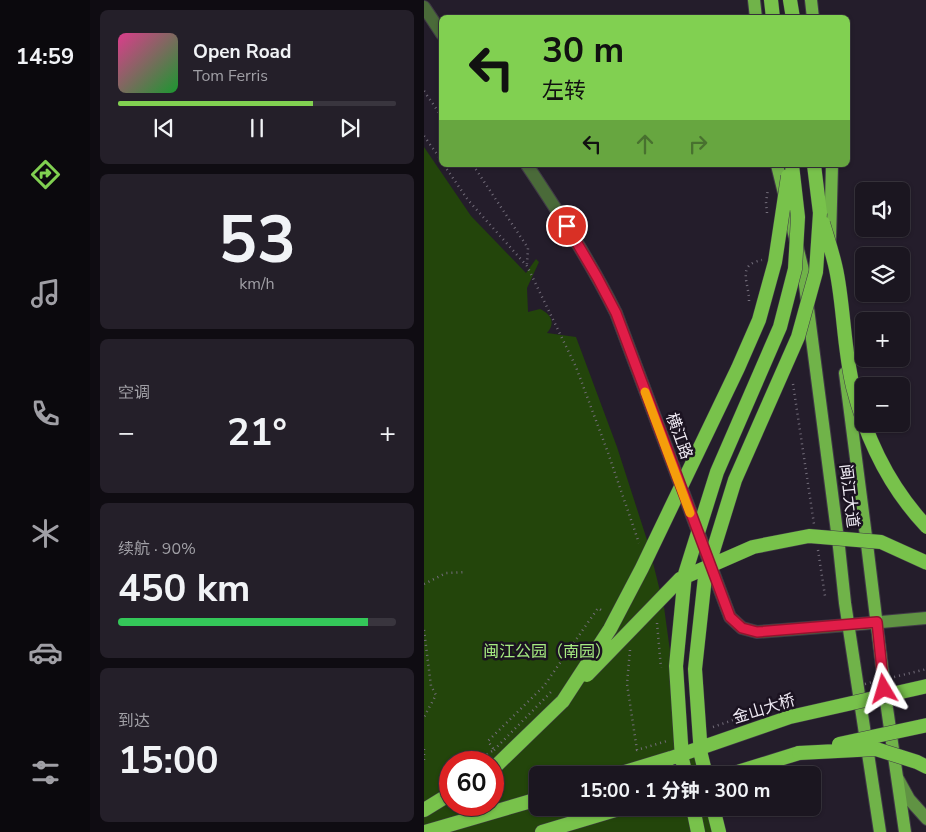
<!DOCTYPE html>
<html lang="zh">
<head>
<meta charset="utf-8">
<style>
	body { margin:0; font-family:"Nunito Sans","Noto Sans SC",sans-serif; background:#241f29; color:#f1f3f6; height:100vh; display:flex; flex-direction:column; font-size:19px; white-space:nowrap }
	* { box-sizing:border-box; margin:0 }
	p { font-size:16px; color:#a09fa5 }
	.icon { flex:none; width:28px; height:28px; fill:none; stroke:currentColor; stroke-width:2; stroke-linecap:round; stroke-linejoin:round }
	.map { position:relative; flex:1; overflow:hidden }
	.details { display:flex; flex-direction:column; gap:10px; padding:10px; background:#0f0c12; width:334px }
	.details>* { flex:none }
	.hud { position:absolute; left:15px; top:15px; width:411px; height:152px; border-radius:8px; box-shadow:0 1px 4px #0004,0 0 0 1px #39353e; background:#81d051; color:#111; overflow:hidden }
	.controls { position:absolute; left:431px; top:182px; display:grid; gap:10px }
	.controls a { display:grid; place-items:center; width:55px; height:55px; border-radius:8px; background:#1b1620; box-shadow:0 1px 4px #0004,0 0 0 1px #39353e; font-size:25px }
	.speed { position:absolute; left:15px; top:751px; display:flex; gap:10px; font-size:25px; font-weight:700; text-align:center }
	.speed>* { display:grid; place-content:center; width:65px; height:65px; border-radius:50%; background:#1b1620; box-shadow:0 1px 4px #0004,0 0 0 1px #39353e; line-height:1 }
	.speed .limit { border:8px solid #d22; background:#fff; color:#111 }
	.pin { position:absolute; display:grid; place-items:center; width:42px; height:42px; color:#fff; margin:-21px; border:2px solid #fff; border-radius:50%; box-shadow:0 1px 5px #0007 }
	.me { position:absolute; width:55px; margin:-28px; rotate:353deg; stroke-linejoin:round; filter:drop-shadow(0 0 4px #0008) }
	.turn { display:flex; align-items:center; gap:18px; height:105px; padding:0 20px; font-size:22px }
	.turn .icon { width:65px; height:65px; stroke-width:2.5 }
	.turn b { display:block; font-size:35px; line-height:42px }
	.lanes { display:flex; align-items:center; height:48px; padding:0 20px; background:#0003; justify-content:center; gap:25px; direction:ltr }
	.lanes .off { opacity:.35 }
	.big { font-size:38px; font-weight:700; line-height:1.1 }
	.details .widget { flex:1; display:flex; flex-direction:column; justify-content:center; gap:8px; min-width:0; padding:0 18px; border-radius:8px; background:#241f29 }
	.details .dial { align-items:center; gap:0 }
	.dial b { font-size:65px; line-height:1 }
	.song { display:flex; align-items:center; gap:15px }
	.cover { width:60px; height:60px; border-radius:8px; background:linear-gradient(135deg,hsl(330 70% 55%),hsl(130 70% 35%)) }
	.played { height:5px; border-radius:2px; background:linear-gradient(90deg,#81d051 70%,#39353e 70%) }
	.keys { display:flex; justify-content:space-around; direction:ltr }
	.heat { display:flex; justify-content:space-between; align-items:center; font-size:28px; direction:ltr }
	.charge { height:8px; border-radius:4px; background:linear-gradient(90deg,#34c759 90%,#39353e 0) }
	.trip { position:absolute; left:105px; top:766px; width:292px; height:50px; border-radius:8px; background:#1b1620; box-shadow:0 1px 4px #0004,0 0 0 1px #39353e; font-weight:700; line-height:50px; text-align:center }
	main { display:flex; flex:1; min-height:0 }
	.tabs { display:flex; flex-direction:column; width:90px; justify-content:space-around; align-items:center; background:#0b090d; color:#a09fa5 }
	.tabs .icon { width:35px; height:35px }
	.tabs .active { color:#81d051 }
	.tabs b { font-size:22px; color:#f1f3f6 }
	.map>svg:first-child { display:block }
	.green { fill:#23450b; fill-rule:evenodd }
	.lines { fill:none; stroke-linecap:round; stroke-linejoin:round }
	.tertiary-casing { stroke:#403a47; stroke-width:14 }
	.secondary-casing { stroke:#403a47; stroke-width:14 }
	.primary-casing { stroke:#403a47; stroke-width:14 }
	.trunk-casing { stroke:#403a47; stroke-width:15 }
	.path { stroke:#736d7a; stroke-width:2.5; stroke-dasharray:1 4; stroke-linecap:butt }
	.tertiary { stroke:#4a6a39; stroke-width:12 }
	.secondary { stroke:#609343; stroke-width:12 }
	.primary { stroke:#70b349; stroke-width:12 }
	.trunk { stroke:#78c24b; stroke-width:14 }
	.trunk-bridge-casing { stroke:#403a47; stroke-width:15; stroke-linecap:butt }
	.path-bridge { stroke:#736d7a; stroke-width:2.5; stroke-dasharray:1 4; stroke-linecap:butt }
	.trunk-bridge { stroke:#78c24b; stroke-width:14 }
	.route-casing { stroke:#92132f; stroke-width:12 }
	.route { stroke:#e11d48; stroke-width:9 }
	.slow { stroke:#f59e0b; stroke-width:9 }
	.labels { text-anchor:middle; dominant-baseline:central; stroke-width:5; stroke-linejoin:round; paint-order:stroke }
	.street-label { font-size:16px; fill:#eee9f3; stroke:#1b1321 }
	.park-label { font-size:16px; fill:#a6eb81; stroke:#1b1321 }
</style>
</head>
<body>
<main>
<nav class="tabs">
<b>14:59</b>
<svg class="icon active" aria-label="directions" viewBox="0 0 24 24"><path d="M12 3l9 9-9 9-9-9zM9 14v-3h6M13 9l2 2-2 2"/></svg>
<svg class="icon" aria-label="music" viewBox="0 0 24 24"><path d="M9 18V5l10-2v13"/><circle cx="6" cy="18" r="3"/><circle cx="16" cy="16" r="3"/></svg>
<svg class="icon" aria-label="phone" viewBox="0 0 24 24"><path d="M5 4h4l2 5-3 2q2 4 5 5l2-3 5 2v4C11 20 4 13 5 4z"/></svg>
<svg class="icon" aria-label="climate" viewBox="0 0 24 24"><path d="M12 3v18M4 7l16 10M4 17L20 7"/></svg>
<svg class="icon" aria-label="car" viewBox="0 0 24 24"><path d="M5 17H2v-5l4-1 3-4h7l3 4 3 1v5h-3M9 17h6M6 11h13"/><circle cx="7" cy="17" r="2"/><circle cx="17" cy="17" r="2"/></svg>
<svg class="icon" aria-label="filters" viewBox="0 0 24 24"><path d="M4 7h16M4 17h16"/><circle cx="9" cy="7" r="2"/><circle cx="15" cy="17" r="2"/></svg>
</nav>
<section class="details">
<div class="widget">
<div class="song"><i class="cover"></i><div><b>Open Road</b><p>Tom Ferris</p></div></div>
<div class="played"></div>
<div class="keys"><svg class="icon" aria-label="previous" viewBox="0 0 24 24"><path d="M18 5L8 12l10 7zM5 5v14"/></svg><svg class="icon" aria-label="pause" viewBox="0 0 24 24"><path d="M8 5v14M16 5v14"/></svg><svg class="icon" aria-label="next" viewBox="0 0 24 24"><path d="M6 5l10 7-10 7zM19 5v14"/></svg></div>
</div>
<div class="widget dial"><b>53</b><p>km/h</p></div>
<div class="widget"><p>空调</p>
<div class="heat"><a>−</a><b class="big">21°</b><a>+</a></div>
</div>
<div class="widget"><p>续航 · 90%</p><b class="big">450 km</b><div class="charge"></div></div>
<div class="widget"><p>到达</p><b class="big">15:00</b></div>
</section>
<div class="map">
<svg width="503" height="832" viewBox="0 0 503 832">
	<rect width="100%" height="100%" fill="#241d2b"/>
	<!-- green -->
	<path class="green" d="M 0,147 L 47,216 L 102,273 L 112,259 L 115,262 L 103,288 L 104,312 L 116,309 C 127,314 132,323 123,333 L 152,337 L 193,447 L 224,543 L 240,607 L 255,717 L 277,775 L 114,775 L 114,808 L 289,808 L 298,832 L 0,832 ZM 26,762 L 69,762 L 69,805 L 26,805 Z"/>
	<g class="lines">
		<defs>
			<path id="tertiary" d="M 0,7 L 18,34
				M 103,165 C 135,213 166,261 192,313 L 306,617 L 318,628 L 333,632 L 424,625"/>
			<path id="secondary" d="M 424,625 L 503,618
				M 474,779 L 485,799 L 503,819"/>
			<path id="primary" d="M 330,0 L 332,18
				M 387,0 L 389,18
				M 353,165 L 379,270 L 415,547 L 421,603 L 456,832
				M 406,240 L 408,165
				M 421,373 L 443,544 L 463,708 L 481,832"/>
			<path id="trunk" d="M 347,0 L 349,18
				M 366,0 L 369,18
				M 390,165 L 396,213
				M 69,768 L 74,764 L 139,701
				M 191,775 L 247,758
				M 304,775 L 375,753
				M 269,808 L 274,832
				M 289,808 L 295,832
				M 0,810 L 26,794
				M 1,832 L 114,799
				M 118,832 L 198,808"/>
		</defs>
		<!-- tertiary casing -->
		<use href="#tertiary" class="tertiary-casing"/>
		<!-- secondary casing -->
		<use href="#secondary" class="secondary-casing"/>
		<!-- primary casing -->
		<use href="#primary" class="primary-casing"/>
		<!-- trunk casing -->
		<use href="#trunk" class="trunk-casing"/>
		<!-- path -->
		<path class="path" d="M 0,91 L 18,117
			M 0,136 L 18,161
			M 20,165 L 44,200 L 103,266 L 152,367 L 183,450 L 215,543
			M 49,165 L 104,248 L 103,264
			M 343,213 L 342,202 L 344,189
			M 369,384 L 390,524
			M 394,550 L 401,596
			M 0,584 L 22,573 L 41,572
			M 233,623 L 237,668
			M 0,630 L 7,686 L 12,695 L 0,717
			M 0,749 L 0,761"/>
		<!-- tertiary -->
		<use href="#tertiary" class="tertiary"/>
		<!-- secondary -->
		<use href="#secondary" class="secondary"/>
		<!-- primary -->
		<use href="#primary" class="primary"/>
		<!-- trunk -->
		<use href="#trunk" class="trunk"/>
		<defs>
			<path id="trunk-bridge" d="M 399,223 C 404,240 410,257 413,274 C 420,311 420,350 429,387 C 442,438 466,488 503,527
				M 163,675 L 256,579 L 329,547 L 385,536 L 457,542 L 503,563
				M 139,701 L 186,629 L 218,568 L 314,368 L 335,320 L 351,262 L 364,176
				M 415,744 L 503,725
				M 375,753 L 452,749 L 493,762 L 503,767
				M 247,758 L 366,717 L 503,686
				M 262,775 L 258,759 L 252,666 L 261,574 L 293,472 L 356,327 L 371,269 L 374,217 L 368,165
				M 282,775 L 277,755 L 271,669 L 281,577 L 311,480 L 374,337 L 392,272 L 396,213"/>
		</defs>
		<!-- trunk-bridge casing -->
		<use href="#trunk-bridge" class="trunk-bridge-casing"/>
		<!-- path-bridge -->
		<path class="path-bridge" d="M 325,301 C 325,282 312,265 338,260
			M 206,650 L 203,684 L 213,750 L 243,741
			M 441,684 L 503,669
			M 289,727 L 312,719
			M 70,750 L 127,692
			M 50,762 L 70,750 L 64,741 L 120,686 L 174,608 L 180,612"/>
		<!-- trunk-bridge -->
		<use href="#trunk-bridge" class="trunk-bridge"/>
	</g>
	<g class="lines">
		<defs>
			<path id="route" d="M 143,226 L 173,277 L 192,313 L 306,617 L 318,628 L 333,632 L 453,622 L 460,689"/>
		</defs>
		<!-- route casing -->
		<use href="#route" class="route-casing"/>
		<!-- route -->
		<use href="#route" class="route"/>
		<!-- slow -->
		<path class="slow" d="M 221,392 L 266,513"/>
	</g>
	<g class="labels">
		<!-- street labels -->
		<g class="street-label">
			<text transform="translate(255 436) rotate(70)">横江路</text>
			<text transform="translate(425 496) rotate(83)">闽江大道</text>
			<text transform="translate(340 709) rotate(-17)">金山大桥</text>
		</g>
		<!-- park labels -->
		<g class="park-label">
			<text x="123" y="652">闽江公园（南园）</text>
		</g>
	</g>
</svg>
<div class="controls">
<a><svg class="icon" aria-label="sound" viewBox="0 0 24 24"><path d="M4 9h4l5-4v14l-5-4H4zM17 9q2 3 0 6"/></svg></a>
<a><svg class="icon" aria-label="layers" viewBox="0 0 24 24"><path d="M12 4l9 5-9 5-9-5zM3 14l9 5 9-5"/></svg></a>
<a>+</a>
<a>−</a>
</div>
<div class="speed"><div class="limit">60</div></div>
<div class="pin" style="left:143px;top:226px;background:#d93025"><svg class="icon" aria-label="arrive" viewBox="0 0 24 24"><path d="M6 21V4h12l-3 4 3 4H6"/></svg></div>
<svg class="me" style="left:460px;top:689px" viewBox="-20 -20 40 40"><path d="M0-17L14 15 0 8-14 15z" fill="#e11d48" stroke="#fff" stroke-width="4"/></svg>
<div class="trip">15:00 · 1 分钟 · 300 m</div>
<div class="hud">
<div class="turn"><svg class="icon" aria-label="left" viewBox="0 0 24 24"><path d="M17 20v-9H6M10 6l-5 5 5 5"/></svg><div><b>30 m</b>左转</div></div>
<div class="lanes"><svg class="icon" aria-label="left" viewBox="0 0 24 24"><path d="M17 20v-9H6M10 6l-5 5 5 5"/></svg><svg class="icon off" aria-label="ahead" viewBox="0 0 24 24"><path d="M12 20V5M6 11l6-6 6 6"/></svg><svg class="icon off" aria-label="right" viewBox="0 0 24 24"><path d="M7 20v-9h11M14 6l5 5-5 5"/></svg></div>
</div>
</div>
</main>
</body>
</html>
